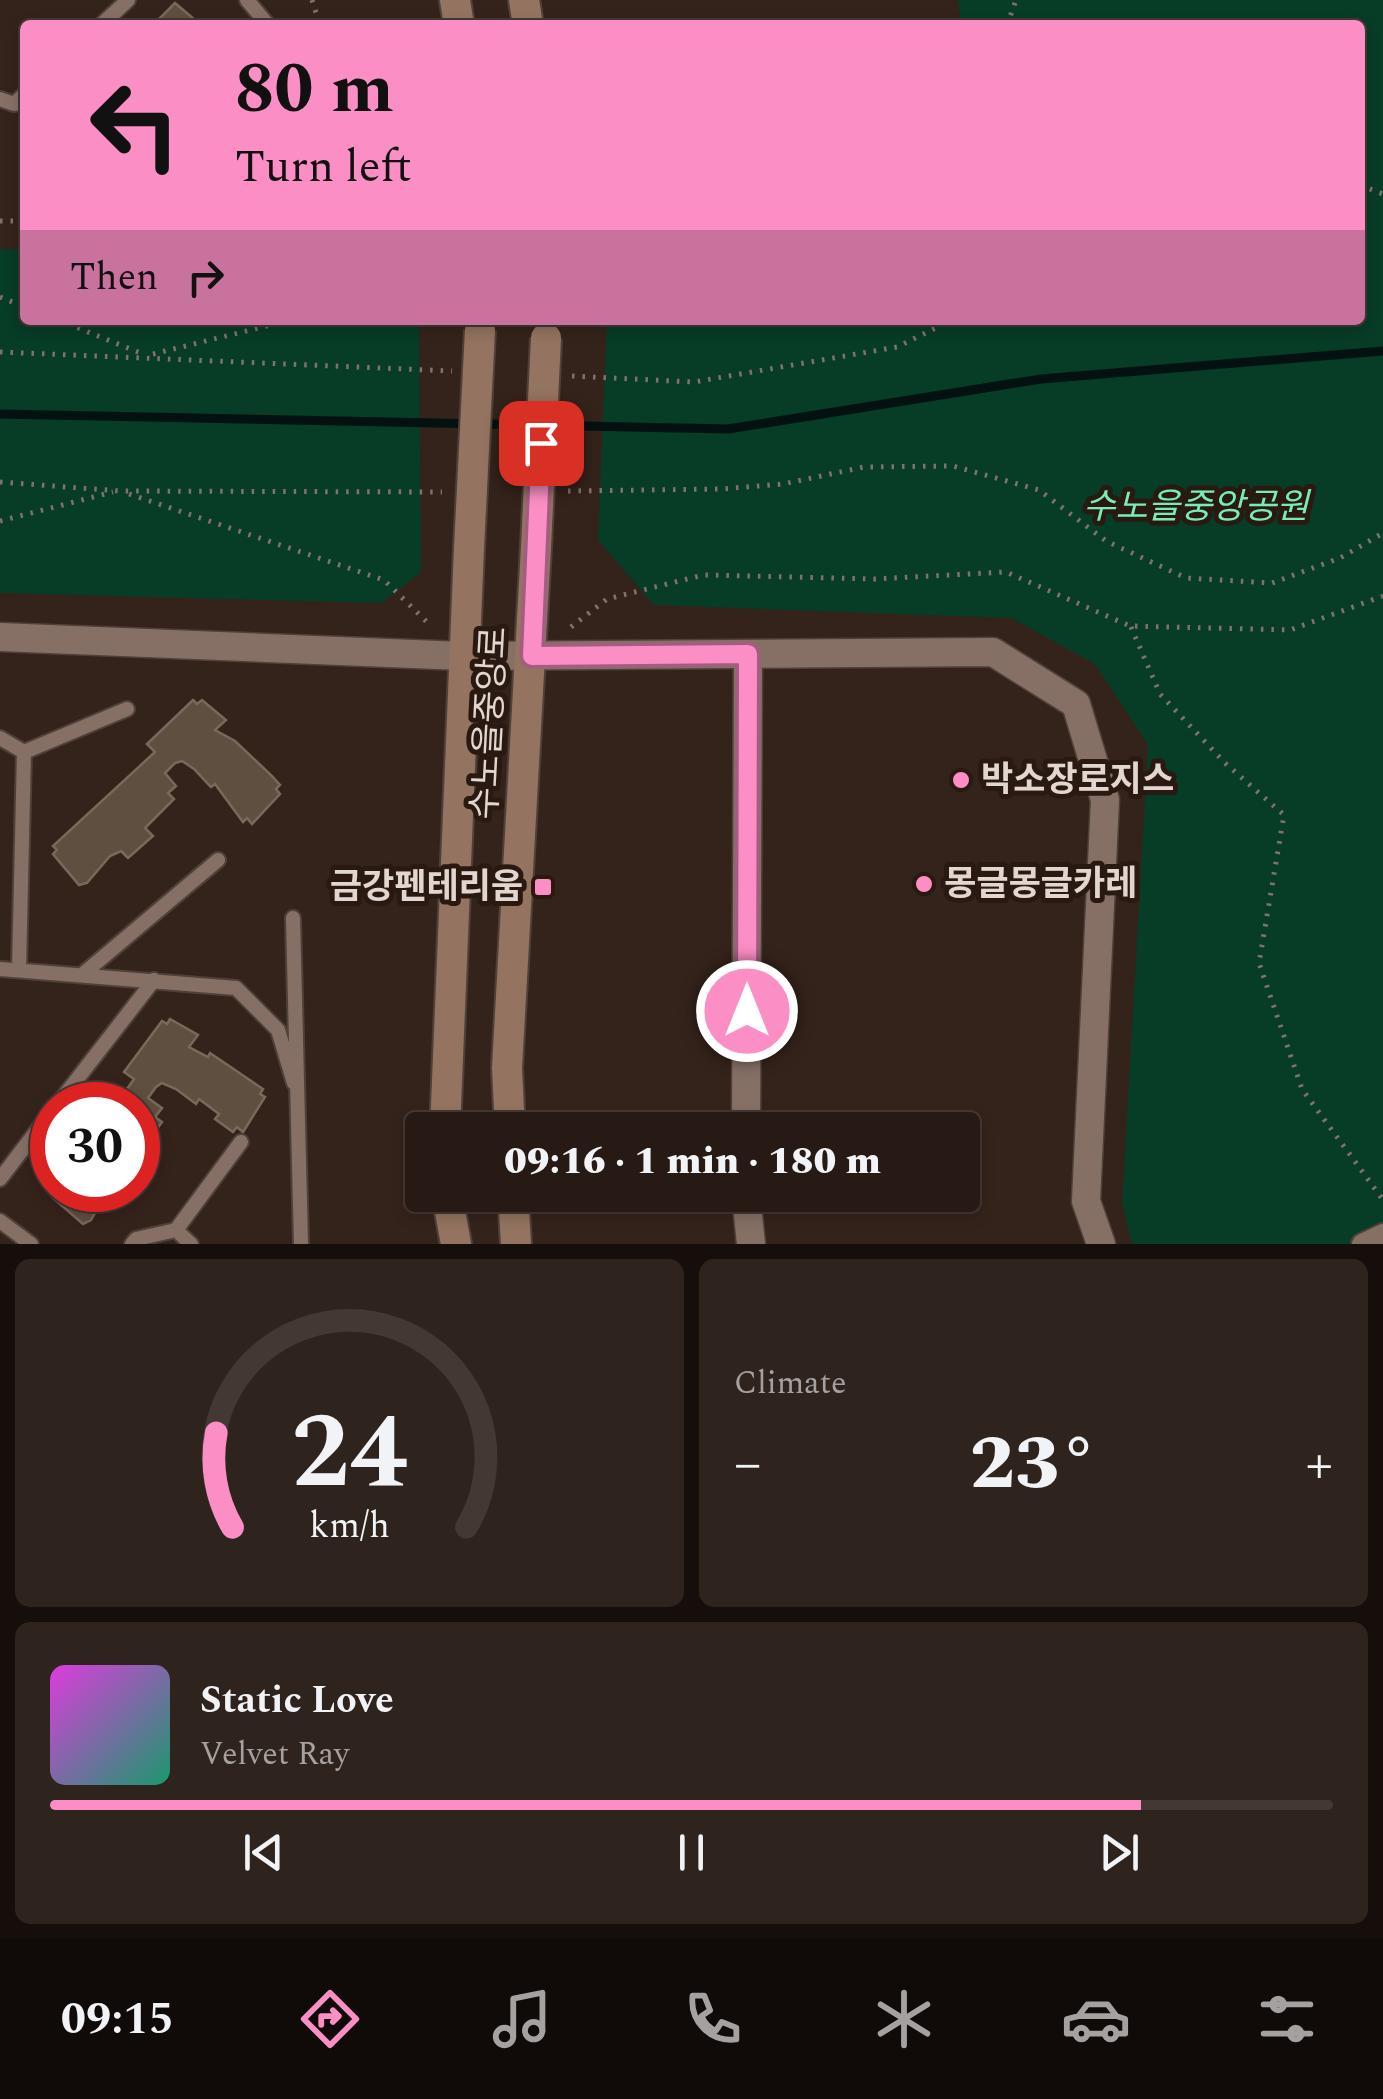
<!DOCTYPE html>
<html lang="en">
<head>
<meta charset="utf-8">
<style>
	body { margin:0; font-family:Spectral,"Noto Sans KR",serif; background:#2f231d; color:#f1f3f6; height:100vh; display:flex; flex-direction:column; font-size:38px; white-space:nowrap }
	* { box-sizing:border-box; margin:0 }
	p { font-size:32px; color:#a4a1a0 }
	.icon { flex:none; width:55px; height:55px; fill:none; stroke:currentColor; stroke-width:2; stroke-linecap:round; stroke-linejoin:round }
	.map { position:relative; height:1244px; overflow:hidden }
	.panel { display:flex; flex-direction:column; gap:15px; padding:15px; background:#150e0b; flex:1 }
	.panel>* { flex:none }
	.banner { position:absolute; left:20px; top:20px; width:1345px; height:305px; border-radius:10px; box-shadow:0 5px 15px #0003,0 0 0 2px #433834; background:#fb8fc5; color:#111; overflow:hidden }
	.speed { position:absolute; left:30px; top:1082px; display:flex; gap:20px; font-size:50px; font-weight:700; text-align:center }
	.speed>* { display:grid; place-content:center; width:130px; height:130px; border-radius:50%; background:#271a14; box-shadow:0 5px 15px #0003,0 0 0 2px #433834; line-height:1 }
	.speed .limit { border:15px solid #d22; background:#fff; color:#111 }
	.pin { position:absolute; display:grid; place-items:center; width:85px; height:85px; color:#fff; margin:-42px; border-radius:20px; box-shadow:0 5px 15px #0006 }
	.me { position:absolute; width:110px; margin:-55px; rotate:0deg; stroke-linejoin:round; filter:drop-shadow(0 0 8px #0008) }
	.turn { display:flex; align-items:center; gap:35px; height:210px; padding:0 50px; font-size:45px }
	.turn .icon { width:130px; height:130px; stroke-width:2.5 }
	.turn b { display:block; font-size:70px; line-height:85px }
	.then { display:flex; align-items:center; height:95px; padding:0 50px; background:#0003; gap:20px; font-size:38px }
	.big { font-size:75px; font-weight:800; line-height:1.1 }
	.panel .card { flex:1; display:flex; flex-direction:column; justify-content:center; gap:15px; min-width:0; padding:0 35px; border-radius:15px; background:#2f231d }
	.panel .dial { align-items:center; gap:0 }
	.dial svg { height:260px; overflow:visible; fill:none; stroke:#433834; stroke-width:7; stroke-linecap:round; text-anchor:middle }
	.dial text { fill:#f1f3f6; stroke:none }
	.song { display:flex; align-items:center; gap:30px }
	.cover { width:120px; height:120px; border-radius:15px; background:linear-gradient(135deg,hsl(300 70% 55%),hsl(160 70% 35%)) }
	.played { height:10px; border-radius:5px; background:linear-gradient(90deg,#fb8fc5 85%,#433834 85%) }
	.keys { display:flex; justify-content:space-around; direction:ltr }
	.heat { display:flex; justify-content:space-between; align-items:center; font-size:55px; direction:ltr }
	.panel .tiles { flex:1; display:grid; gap:15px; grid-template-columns:1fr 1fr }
	.card:last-child { grid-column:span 2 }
	.trip { position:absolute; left:405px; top:1112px; width:575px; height:100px; border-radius:10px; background:#271a14; box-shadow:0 5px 15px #0003,0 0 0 2px #433834; font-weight:800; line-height:100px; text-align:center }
	.tab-bar { display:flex; height:160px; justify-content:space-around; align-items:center; background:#100a08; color:#a4a1a0 }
	.tab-bar .icon { width:70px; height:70px }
	.tab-bar .active { color:#fb8fc5 }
	.tab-bar b { font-size:45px; color:#f1f3f6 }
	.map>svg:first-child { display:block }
	.green { fill:#073c27 }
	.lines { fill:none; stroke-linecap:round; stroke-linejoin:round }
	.stream { stroke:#041111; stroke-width:9 }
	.building { fill:#5f4f41; stroke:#7a685a; stroke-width:2.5 }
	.service-casing { stroke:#4f413a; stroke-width:18 }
	.pedestrian-casing { stroke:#4f413a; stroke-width:24 }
	.minor-casing { stroke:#4f413a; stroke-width:31 }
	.secondary-casing { stroke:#4f413a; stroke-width:34 }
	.path { stroke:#81726b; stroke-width:5; stroke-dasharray:2.5 8; stroke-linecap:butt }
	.service { stroke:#867066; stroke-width:14 }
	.pedestrian { stroke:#867066; stroke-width:20 }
	.minor { stroke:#867066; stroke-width:28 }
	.secondary { stroke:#947460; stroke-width:30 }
	.secondary-bridge-casing { stroke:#4f413a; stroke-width:34; stroke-linecap:butt }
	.secondary-bridge { stroke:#947460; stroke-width:30 }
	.route-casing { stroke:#a35d80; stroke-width:25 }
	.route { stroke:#fb8fc5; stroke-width:18 }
	.poi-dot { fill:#fb8fc5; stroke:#2a1911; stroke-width:4 }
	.labels { text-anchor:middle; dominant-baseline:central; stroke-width:10; stroke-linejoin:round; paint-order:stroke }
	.park-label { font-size:35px; font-style:italic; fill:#77ecb6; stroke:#2a1911 }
	.street-label { font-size:35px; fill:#e2d6d0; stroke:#2a1911 }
	.poi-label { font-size:35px; font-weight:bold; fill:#e2d6d0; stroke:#2a1911; text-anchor:start }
</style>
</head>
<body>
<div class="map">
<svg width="1383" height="1244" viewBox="0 0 1383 1244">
	<rect width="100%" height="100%" fill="#34231b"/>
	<!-- green -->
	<path class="green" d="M 958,0 L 1383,0 L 1383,1244 L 1132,1244 L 1122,1204 L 1148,745 L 1095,664 L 1011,618 L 654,605 L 598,540 L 607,320 L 1360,320 L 1360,25 L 961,25 Z
		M 0,249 L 25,250 L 25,320 L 419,320 L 421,572 L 381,603 L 0,593 Z"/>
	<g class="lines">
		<!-- stream -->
		<path class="stream" d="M 0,414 L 728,429 L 1041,379 L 1383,351"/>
	</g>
	<!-- building -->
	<path class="building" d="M 175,3 L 201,25 L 153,25 Z
		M 193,700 L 197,704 L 202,700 L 226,720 L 215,730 L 235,741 L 272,776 L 280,785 L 276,789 L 280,794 L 252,824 L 247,818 L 243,822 L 215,784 L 211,787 L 194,769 L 182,761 L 175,763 L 165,773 L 176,786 L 168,793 L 174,799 L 145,828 L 153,836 L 128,858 L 121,851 L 110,856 L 87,883 L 79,885 L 53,854 L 57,850 L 53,846 L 155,752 L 147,744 Z
		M 170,1019 L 198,1035 L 189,1047 L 208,1057 L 210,1053 L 263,1089 L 260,1094 L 265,1097 L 243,1132 L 237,1127 L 233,1132 L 215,1119 L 219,1114 L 199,1099 L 196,1104 L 176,1089 L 162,1083 L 156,1087 L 148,1098 L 162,1108 L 155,1117 L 162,1122 L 138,1155 L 147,1162 L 138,1175 L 138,1105 L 116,1105 L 134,1079 L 124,1072 L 162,1021 L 167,1024 Z
		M 51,1190 L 52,1188 L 108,1190 L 91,1220 L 83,1224 L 53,1198 L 56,1193 Z"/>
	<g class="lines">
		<defs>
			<path id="service" d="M 247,0 L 268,25
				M 101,25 L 128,0
				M 0,99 L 14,104 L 25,94
				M 0,738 L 24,752
				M 24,752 L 127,709
				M 293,918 L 301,1244
				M 0,969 L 236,988 L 278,1030 L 294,1083
				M 19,970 L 24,752
				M 83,974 L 218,860
				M 57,1105 L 154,980
				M 0,1179 L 52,1111
				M 0,1221 L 31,1244
				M 176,1230 L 191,1244
				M 132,1244 L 136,1239 L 176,1230 L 241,1142"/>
			<path id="pedestrian" d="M 1362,1244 L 1383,1234"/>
			<path id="minor" d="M 0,637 L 462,656 L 993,652 L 1076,704 L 1105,800 L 1086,1201 L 1101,1244
				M 746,1130 L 748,654
				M 746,1195 L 751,1244"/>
			<path id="secondary" d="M 455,0 L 459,25
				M 524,0 L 528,25
				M 445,1130 L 469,548
				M 510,1130 L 507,1068 L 536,547
				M 447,1195 L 456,1244
				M 513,1195 L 516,1244"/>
		</defs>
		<!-- service casing -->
		<use href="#service" class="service-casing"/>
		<!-- pedestrian casing -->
		<use href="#pedestrian" class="pedestrian-casing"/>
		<!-- minor casing -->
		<use href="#minor" class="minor-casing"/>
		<!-- secondary casing -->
		<use href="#secondary" class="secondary-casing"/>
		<!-- path -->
		<path class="path" d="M 312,0 L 320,25
			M 1007,25 L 1016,0
			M 1360,185 L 1383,194
			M 0,221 L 25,221
			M 0,297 L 25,307
			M 58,320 L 143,354
			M 0,352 L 452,371
			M 153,354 L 291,320
			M 572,376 L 694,382 L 897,347 L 952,320
			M 0,482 L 120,491 L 442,492
			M 568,491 L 721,489 L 783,484 L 864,467 L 953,466 L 1039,490 L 1106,541 L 1186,578 L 1272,583 L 1340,558 L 1383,533
			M 129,494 L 384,580 L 430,625
			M 0,521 L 113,492
			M 571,627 L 607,599 L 703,575 L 874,579 L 1006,572 L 1130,626 L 1290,630 L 1383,596
			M 1131,627 L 1160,694 L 1225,763 L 1284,815 L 1259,963 L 1302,1089 L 1383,1200"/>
		<!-- service -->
		<use href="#service" class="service"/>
		<!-- pedestrian -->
		<use href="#pedestrian" class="pedestrian"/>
		<!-- minor -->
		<use href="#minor" class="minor"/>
		<!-- secondary -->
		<use href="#secondary" class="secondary"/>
		<defs>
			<path id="secondary-bridge" d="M 536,547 L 546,338
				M 469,548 L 480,330"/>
		</defs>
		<!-- secondary-bridge casing -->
		<use href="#secondary-bridge" class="secondary-bridge-casing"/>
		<!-- secondary-bridge -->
		<use href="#secondary-bridge" class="secondary-bridge"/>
	</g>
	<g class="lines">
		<defs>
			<path id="route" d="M 541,443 L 532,656 L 748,654 L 747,1011"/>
		</defs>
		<!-- route casing -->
		<use href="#route" class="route-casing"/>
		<!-- route -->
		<use href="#route" class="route"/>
	</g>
	<!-- markers -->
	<g class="poi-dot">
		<circle cx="961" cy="780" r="10"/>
		<circle cx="924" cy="884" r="10"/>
		<rect x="533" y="877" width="20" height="20" rx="5"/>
	</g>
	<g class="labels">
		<!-- park labels -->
		<g class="park-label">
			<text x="1196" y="507">수노을중앙공원</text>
		</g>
		<!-- street labels -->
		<g class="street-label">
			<text transform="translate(490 723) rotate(-87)">수노을중앙로</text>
		</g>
		<!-- poi labels -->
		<g class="poi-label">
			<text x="981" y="780">박소장로지스</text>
			<text x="944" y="884">몽글몽글카레</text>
			<text x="523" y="887" text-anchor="end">금강펜테리움</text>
		</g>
	</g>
</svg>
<div class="speed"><div class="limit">30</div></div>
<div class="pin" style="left:541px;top:443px;background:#d93025"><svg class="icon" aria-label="arrive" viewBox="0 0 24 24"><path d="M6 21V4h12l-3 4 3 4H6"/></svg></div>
<svg class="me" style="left:747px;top:1011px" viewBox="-20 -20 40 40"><circle r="17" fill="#fb8fc5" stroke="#fff" stroke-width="3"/><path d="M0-11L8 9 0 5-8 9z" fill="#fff"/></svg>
<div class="trip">09:16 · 1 min · 180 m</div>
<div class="banner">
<div class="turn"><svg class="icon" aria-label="left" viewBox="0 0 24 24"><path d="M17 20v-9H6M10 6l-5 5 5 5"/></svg><div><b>80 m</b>Turn left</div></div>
<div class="then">Then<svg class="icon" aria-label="right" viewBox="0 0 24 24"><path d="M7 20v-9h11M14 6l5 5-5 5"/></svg></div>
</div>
</div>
<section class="panel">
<div class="tiles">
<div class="card dial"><svg viewBox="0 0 100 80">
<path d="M14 69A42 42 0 1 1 86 69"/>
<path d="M14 69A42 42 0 0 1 9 40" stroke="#fb8fc5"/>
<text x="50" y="56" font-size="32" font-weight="700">24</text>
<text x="50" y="72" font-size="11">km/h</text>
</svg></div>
<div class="card"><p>Climate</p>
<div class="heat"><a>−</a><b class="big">23°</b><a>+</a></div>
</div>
<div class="card">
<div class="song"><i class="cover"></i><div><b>Static Love</b><p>Velvet Ray</p></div></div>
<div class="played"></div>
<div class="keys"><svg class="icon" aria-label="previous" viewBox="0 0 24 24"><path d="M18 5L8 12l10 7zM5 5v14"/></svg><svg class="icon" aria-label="pause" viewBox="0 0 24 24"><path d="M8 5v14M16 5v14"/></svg><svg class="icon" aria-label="next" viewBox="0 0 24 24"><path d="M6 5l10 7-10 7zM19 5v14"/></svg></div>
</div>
</div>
</section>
<nav class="tab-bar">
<b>09:15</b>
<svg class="icon active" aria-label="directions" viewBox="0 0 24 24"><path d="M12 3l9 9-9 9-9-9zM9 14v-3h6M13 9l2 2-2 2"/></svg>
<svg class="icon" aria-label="music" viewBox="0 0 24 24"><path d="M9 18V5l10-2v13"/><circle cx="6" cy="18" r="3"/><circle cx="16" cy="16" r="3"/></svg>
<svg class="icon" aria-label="phone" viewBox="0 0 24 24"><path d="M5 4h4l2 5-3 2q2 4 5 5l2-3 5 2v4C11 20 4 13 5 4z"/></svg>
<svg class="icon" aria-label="climate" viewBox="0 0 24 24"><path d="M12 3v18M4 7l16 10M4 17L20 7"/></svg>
<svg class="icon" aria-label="car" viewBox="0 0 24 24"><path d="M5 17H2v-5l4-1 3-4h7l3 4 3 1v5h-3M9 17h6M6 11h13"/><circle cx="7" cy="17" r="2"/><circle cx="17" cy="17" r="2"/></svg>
<svg class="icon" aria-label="filters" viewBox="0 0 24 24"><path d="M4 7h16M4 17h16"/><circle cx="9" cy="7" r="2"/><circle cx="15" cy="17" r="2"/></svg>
</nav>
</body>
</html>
